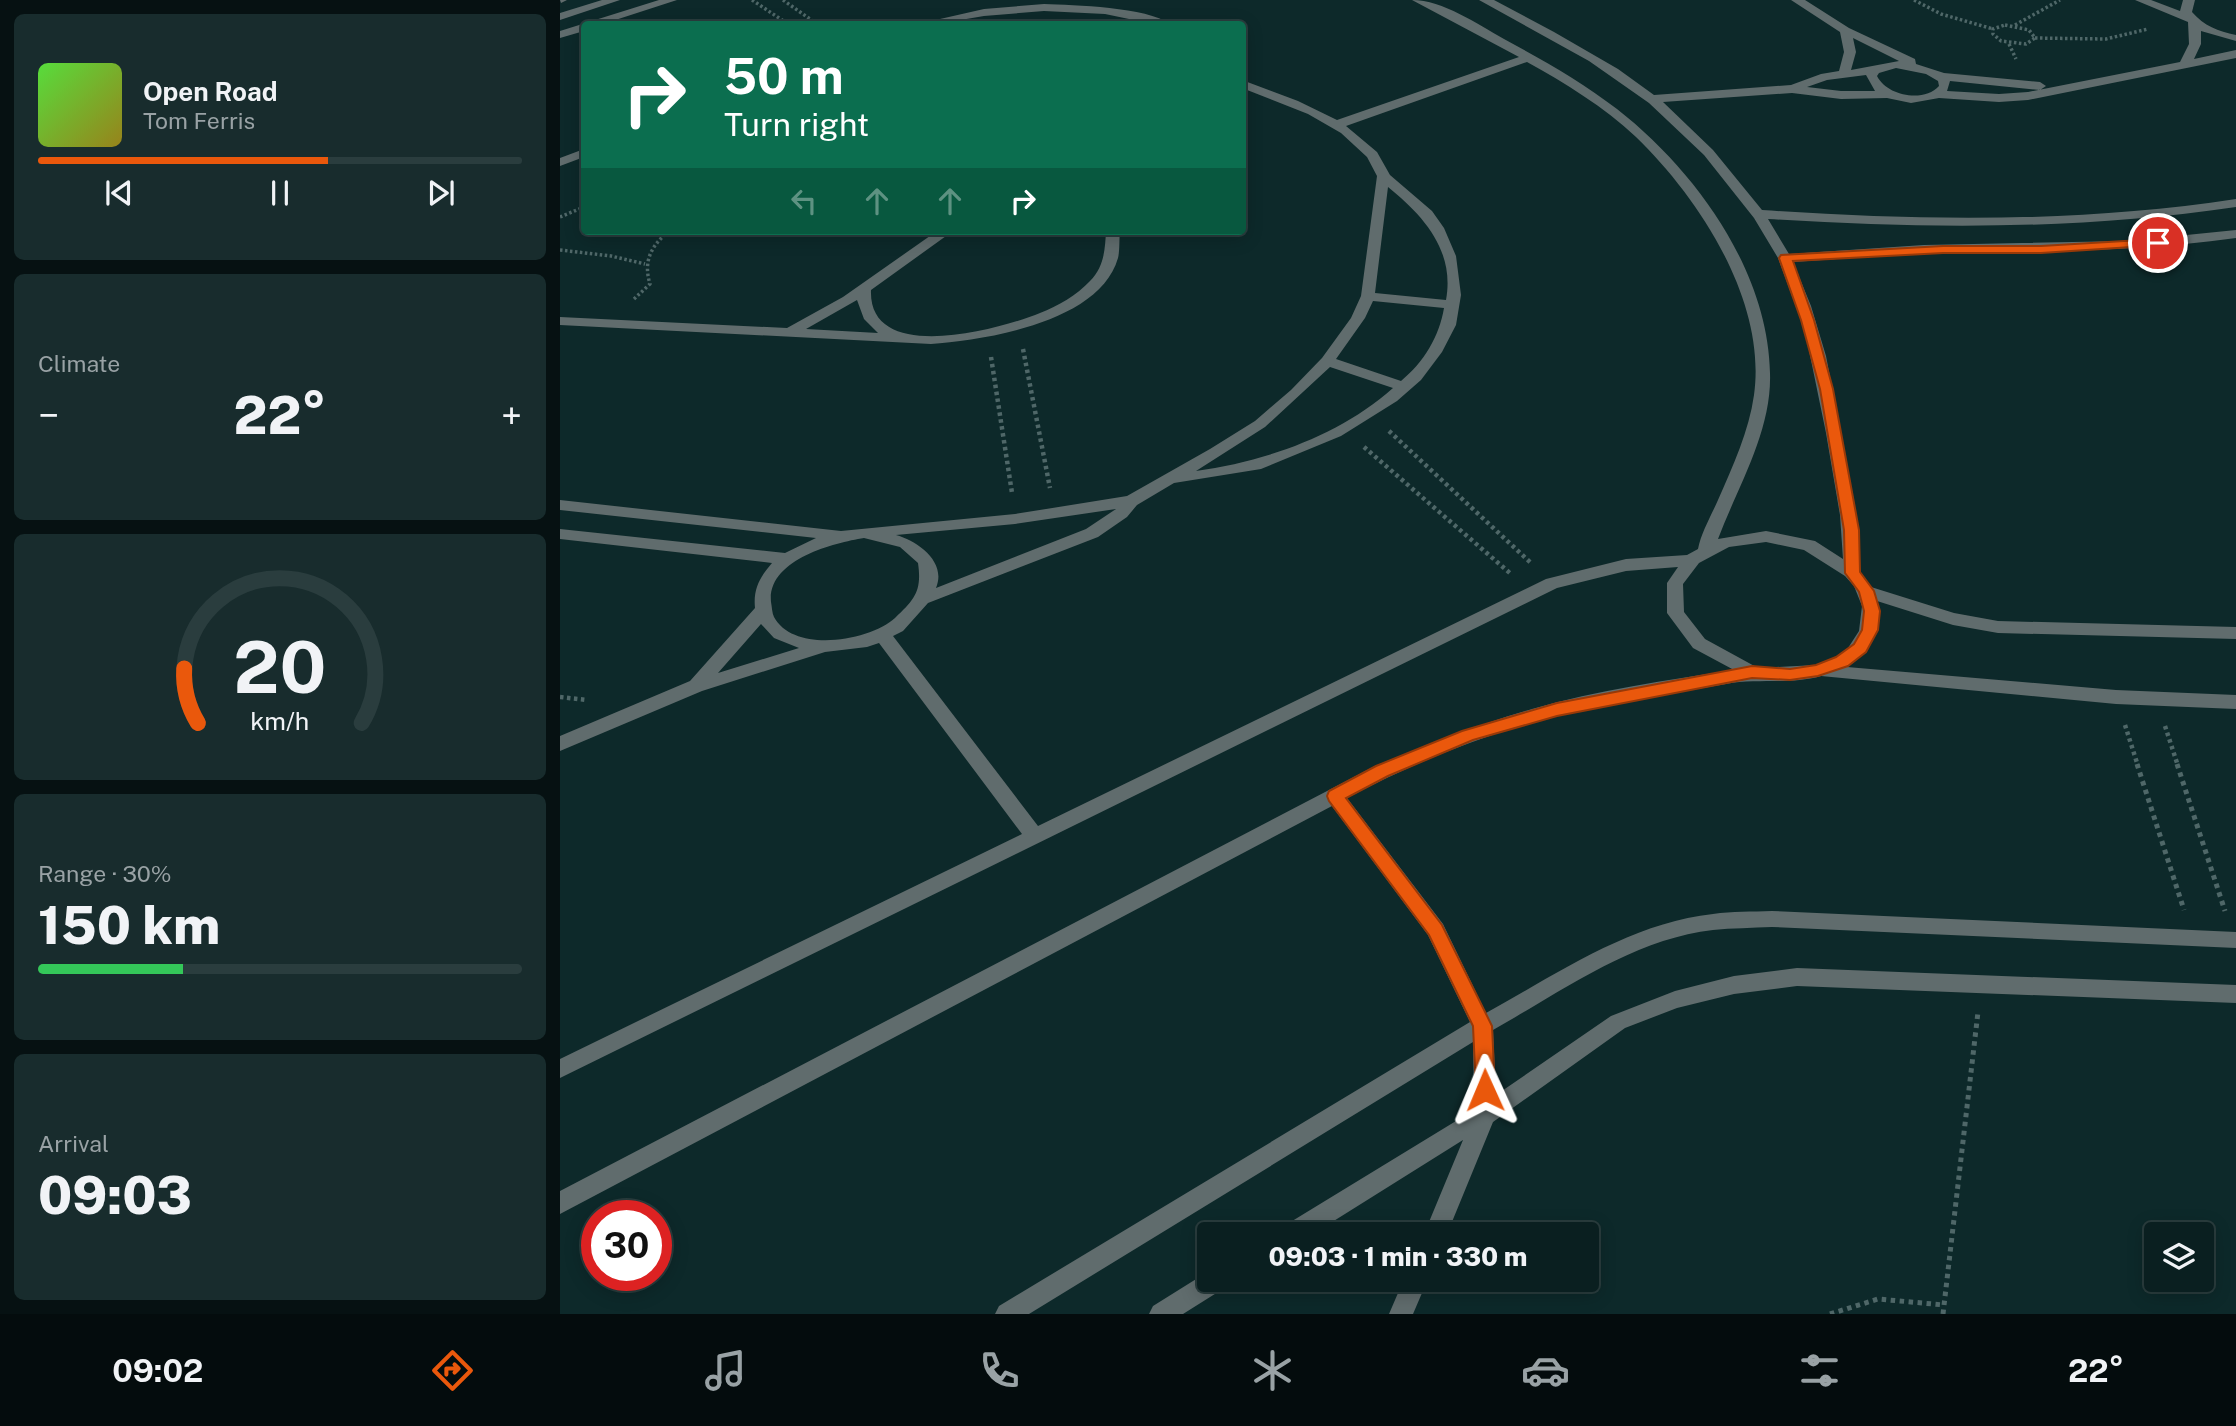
<!DOCTYPE html>
<html lang="en">
<head>
<meta charset="utf-8">
<style>
	body { margin:0; font-family:"Public Sans",sans-serif; background:#182c2d; color:#f1f3f6; height:100vh; display:flex; flex-direction:column; font-size:26px; white-space:nowrap }
	* { box-sizing:border-box; margin:0 }
	p { font-size:23px; color:#99a2a5 }
	.icon { flex:none; width:38px; height:38px; fill:none; stroke:currentColor; stroke-width:2; stroke-linecap:round; stroke-linejoin:round }
	.map { position:relative; flex:1; overflow:hidden }
	.details { display:flex; flex-direction:column; gap:14px; padding:14px; background:#061112; width:560px }
	.details>* { flex:none }
	.top-card { position:absolute; left:21px; top:21px; width:665px; height:214px; border-radius:7px; box-shadow:0 4px 18px #0003,0 0 0 2px #2a3d3e; background:#0b6e4f; color:#fff; overflow:hidden }
	.controls { position:absolute; left:1584px; top:1222px; display:grid; gap:14px }
	.controls a { display:grid; place-items:center; width:70px; height:70px; border-radius:7px; background:#0a1f20; box-shadow:0 4px 18px #0003,0 0 0 2px #2a3d3e; font-size:35px }
	.speed { position:absolute; left:21px; top:1200px; display:flex; gap:14px; font-size:35px; font-weight:700; text-align:center }
	.speed>* { display:grid; place-content:center; width:91px; height:91px; border-radius:50%; background:#0a1f20; box-shadow:0 4px 18px #0003,0 0 0 2px #2a3d3e; line-height:1 }
	.speed .limit { border:10px solid #d22; background:#fff; color:#111 }
	.pin { position:absolute; display:grid; place-items:center; width:60px; height:60px; color:#fff; margin:-30px; border:4px solid #fff; border-radius:50%; box-shadow:0 2px 7px #0007 }
	.me { position:absolute; width:77px; margin:-38px; rotate:359deg; stroke-linejoin:round; filter:drop-shadow(0 0 5px #0008) }
	.turn { display:flex; align-items:center; gap:24px; height:147px; padding:0 28px; font-size:32px }
	.turn .icon { width:91px; height:91px; stroke-width:2.5 }
	.turn b { display:block; font-size:49px; line-height:60px }
	.lanes { display:flex; align-items:center; height:66px; padding:0 28px; background:#0003; justify-content:center; gap:35px; direction:ltr }
	.lanes .off { opacity:.35 }
	.big { font-size:52px; font-weight:800; line-height:1.1 }
	.details .card { flex:1; display:flex; flex-direction:column; justify-content:center; gap:10px; min-width:0; padding:0 24px; border-radius:10px; background:#182c2d }
	.details .dial { align-items:center; gap:0 }
	.dial svg { height:182px; overflow:visible; fill:none; stroke:#2a3d3e; stroke-width:7; stroke-linecap:round; text-anchor:middle }
	.dial text { fill:#f1f3f6; stroke:none }
	.song { display:flex; align-items:center; gap:21px }
	.cover { width:84px; height:84px; border-radius:10px; background:linear-gradient(135deg,hsl(110 70% 55%),hsl(50 70% 35%)) }
	.played { height:7px; border-radius:4px; background:linear-gradient(90deg,#ea580c 60%,#2a3d3e 60%) }
	.keys { display:flex; justify-content:space-around; direction:ltr }
	.heat { display:flex; justify-content:space-between; align-items:center; font-size:38px; direction:ltr }
	.charge { height:10px; border-radius:5px; background:linear-gradient(90deg,#34c759 30%,#2a3d3e 0) }
	.trip { position:absolute; left:637px; top:1222px; width:402px; height:70px; border-radius:7px; background:#0a1f20; box-shadow:0 4px 18px #0003,0 0 0 2px #2a3d3e; font-weight:800; line-height:70px; text-align:center }
	.tab-bar { display:flex; height:112px; justify-content:space-around; align-items:center; background:#040c0d; color:#99a2a5 }
	.tab-bar .icon { width:49px; height:49px }
	.tab-bar .active { color:#ea580c }
	.tab-bar b { font-size:32px; color:#f1f3f6 }
	main { display:flex; flex:1; min-height:0 }
	.map>svg:first-child { display:block }
	.lines { fill:none; stroke-linecap:round; stroke-linejoin:round }
	.path-far2 { stroke:#4f6768; stroke-width:3.5; stroke-dasharray:2.5 2.5; stroke-linecap:butt }
	.path-far1 { stroke:#4f6768; stroke-width:4.5; stroke-dasharray:3.5 3.5; stroke-linecap:butt }
	.path { stroke:#4f6768; stroke-width:5; stroke-dasharray:4.5 4.5; stroke-linecap:butt }
	.street { fill:#606c6d; fill-rule:evenodd }
	.route { fill:#ea580c; stroke:#983908; stroke-width:2 }
</style>
</head>
<body>
<main>
<section class="details">
<div class="card">
<div class="song"><i class="cover"></i><div><b>Open Road</b><p>Tom Ferris</p></div></div>
<div class="played"></div>
<div class="keys"><svg class="icon" aria-label="previous" viewBox="0 0 24 24"><path d="M18 5L8 12l10 7zM5 5v14"/></svg><svg class="icon" aria-label="pause" viewBox="0 0 24 24"><path d="M8 5v14M16 5v14"/></svg><svg class="icon" aria-label="next" viewBox="0 0 24 24"><path d="M6 5l10 7-10 7zM19 5v14"/></svg></div>
</div>
<div class="card"><p>Climate</p>
<div class="heat"><a>−</a><b class="big">22°</b><a>+</a></div>
</div>
<div class="card dial"><svg viewBox="0 0 100 80">
<path d="M14 69A42 42 0 1 1 86 69"/>
<path d="M14 69A42 42 0 0 1 8 45" stroke="#ea580c"/>
<text x="50" y="56" font-size="32" font-weight="700">20</text>
<text x="50" y="72" font-size="11">km/h</text>
</svg></div>
<div class="card"><p>Range · 30%</p><b class="big">150 km</b><div class="charge"></div></div>
<div class="card"><p>Arrival</p><b class="big">09:03</b></div>
</section>
<div class="map">
<svg width="1676" height="1314" viewBox="0 0 1676 1314">
	<rect width="100%" height="100%" fill="#0d292a"/>
	<g class="lines">
		<!-- path-far2 -->
		<path class="path-far2" d="M 192,0 L 228,24
			M 223,0 L 257,24
			M 1354,0 L 1381,14 L 1433,29
			M 1445,25 L 1469,30 L 1475,38 L 1466,44 L 1441,41 L 1433,34 L 1433,29 Z
			M 1455,25 L 1500,0
			M 1475,38 L 1546,39 L 1588,29
			M 1449,44 L 1456,59
			M 0,217 L 24,207
			M 0,250 L 51,256 L 85,264
			M 74,299 L 90,284 C 83,261 91,246 109,231"/>
		<!-- path-far1 -->
		<path class="path-far1" d="M 463,349 L 490,488
			M 431,357 L 452,493
			M 829,431 L 971,563
			M 804,447 L 951,574
			M 0,697 L 27,700
			M 1565,725 L 1578,766
			M 1605,726 L 1618,766"/>
		<!-- path -->
		<path class="path" d="M 1577,764 L 1624,910
			M 1617,764 L 1665,911
			M 1270,1314 L 1318,1299 L 1384,1305
			M 1383,1314 L 1418,1012"/>
		<!-- street -->
		<path class="street" d="M 0,0 L 7,0 L 1,3 Z
			M 42,0 L 60,0 L 0,20 L 0,13 Z
			M 99,0 L 117,0 L 43,24 L 24,24 L 24,31 L 0,38 L 0,31 Z
			M 852,0 C 883,0 917,24 944,39 C 983,60 1022,82 1057,109 C 1135,170 1208,270 1210,373 C 1212,431 1178,486 1158,539 L 1206,531 L 1255,541 L 1283,559 L 1280,515 L 1266,433 L 1245,331 L 1218,258 L 1194,218 L 1144,155 L 1089,103 L 1029,61 L 919,0 L 934,0 L 994,32 L 1058,69 L 1094,95 L 1231,85 L 1261,74 L 1279,71 L 1284,52 L 1280,32 L 1231,0 L 1245,0 L 1289,28 L 1355,59 L 1356,64 L 1384,73 L 1480,82 L 1486,86 L 1480,90 L 1390,81 L 1387,91 L 1439,94 L 1468,92 L 1620,62 L 1629,44 L 1628,22 L 1575,0 L 1591,0 L 1620,11 L 1623,0 L 1635,0 L 1632,12 C 1644,26 1658,31 1676,35 L 1676,41 L 1641,31 L 1641,44 L 1634,59 L 1676,50 L 1676,58 L 1468,100 L 1439,102 L 1379,98 L 1351,103 L 1327,98 L 1281,99 L 1232,93 L 1103,102 L 1153,150 L 1202,210 C 1362,221 1518,223 1676,199 L 1676,207 C 1520,230 1366,229 1208,219 L 1229,254 L 1364,245 L 1567,241 L 1676,230 L 1676,238 C 1578,252 1481,251 1383,253 C 1333,254 1283,259 1233,262 L 1251,306 L 1266,356 L 1294,501 L 1300,572 L 1311,587 L 1394,613 L 1438,621 L 1676,627 L 1676,639 L 1438,633 L 1393,625 L 1317,601 C 1325,628 1309,652 1287,667 L 1556,690 L 1676,695 L 1676,709 L 1556,704 L 1261,676 C 1230,685 1197,678 1166,684 C 1109,694 1050,702 994,716 C 922,735 853,763 787,798 L 883,924 L 926,1013 C 997,974 1070,923 1153,914 C 1172,911 1192,912 1212,911 L 1676,932 L 1676,948 L 1212,927 C 1192,928 1172,928 1153,930 C 1073,939 1001,992 933,1030 L 936,1095 L 1051,1016 L 1115,991 L 1174,976 L 1237,968 L 1676,985 L 1676,1003 L 1237,986 L 1174,994 L 1117,1008 L 1065,1028 L 933,1122 L 887,1234 L 864,1234 L 903,1140 L 753,1234 L 721,1234 L 724,1226 L 914,1110 L 913,1042 L 469,1314 L 435,1314 L 439,1306 L 910,1022 L 868,935 L 772,806 L 0,1214 L 0,1191 L 815,766 C 867,745 919,724 972,709 C 1038,690 1107,680 1174,670 L 1133,648 L 1107,613 L 1107,583 L 1118,567 L 1066,571 L 997,588 L 0,1078 L 0,1059 L 462,834 L 319,643 L 307,647 L 265,652 L 142,691 L 0,751 L 0,736 L 130,681 L 195,608 C 193,589 200,577 212,563 L 0,539 L 0,529 L 225,553 L 256,538 L 0,510 L 0,500 L 281,531 L 455,514 L 567,496 L 650,449 L 695,421 L 731,390 L 762,358 L 791,318 L 801,296 L 817,176 L 807,157 L 781,133 L 748,114 L 682,88 L 682,80 L 738,101 L 777,120 L 959,57 ZM 1293,38 L 1339,61 L 1291,70 L 1296,52 ZM 967,62 C 1005,83 1044,107 1076,137 C 1140,199 1207,302 1194,395 C 1189,431 1173,466 1158,500 C 1151,516 1141,533 1138,549 L 1127,555 L 1066,559 L 986,579 L 478,826 L 333,636 L 343,631 L 368,603 L 538,537 L 567,517 L 577,505 L 614,483 L 701,469 L 781,436 L 837,401 L 861,380 L 882,352 L 896,325 L 901,295 L 896,256 L 884,228 L 872,211 L 830,175 L 817,152 L 786,126 ZM 1336,68 L 1366,74 L 1378,81 L 1379,86 C 1364,103 1327,96 1317,76 L 1319,73 ZM 1306,75 L 1315,91 L 1281,91 L 1247,87 L 1267,80 ZM 828,187 C 864,216 895,251 886,300 L 815,293 ZM 813,301 L 884,308 C 879,337 864,362 841,381 L 776,359 L 805,318 ZM 770,367 L 833,388 C 779,436 706,461 636,471 L 705,427 ZM 556,509 L 526,529 L 376,588 C 387,562 358,541 336,535 L 455,524 ZM 304,538 L 340,547 L 358,563 C 362,591 355,599 335,618 C 310,641 234,654 214,617 C 212,613 212,607 211,602 C 207,560 273,543 304,538 ZM 1206,542 L 1244,550 L 1285,576 L 1294,586 L 1302,606 L 1299,631 L 1288,648 L 1277,657 L 1256,665 L 1198,668 L 1145,639 L 1124,612 L 1123,584 L 1139,563 L 1169,547 ZM 201,624 L 214,638 L 239,648 L 158,673 Z
			M 484,4 C 514,5 587,7 610,24 L 593,24 L 545,14 L 484,11 L 424,16 L 377,24 L 358,24 L 424,9 Z
			M 24,149 L 24,157 L 0,166 L 0,158 Z
			M 377,231 L 393,231 L 311,290 C 308,366 441,329 480,313 C 498,306 517,295 530,281 C 544,267 545,250 546,231 L 560,231 C 559,239 560,250 558,258 C 540,322 426,340 371,344 L 0,325 L 0,317 L 227,328 L 283,297 ZM 297,300 L 304,319 L 318,333 L 246,329 Z
			M 649,1271 L 649,1279 L 670,1279 L 666,1287 L 623,1314 L 589,1314 L 593,1306 Z
			M 844,1279 L 868,1279 L 853,1314 L 829,1314 Z"/>
	</g>
	<!-- route -->
	<path class="route" d="M 1598,239 L 1602,240 L 1602,245 L 1481,253 L 1383,253 L 1233,261 L 1254,320 L 1273,389 L 1299,530 L 1300,572 L 1314,591 L 1320,611 L 1318,630 L 1306,652 L 1288,666 L 1258,676 L 1230,680 L 1192,678 L 997,716 L 913,740 L 828,776 L 786,798 L 882,925 L 932,1026 L 935,1090 L 932,1096 L 925,1099 L 918,1096 L 916,1090 L 913,1026 L 869,935 L 769,801 L 767,796 L 769,791 L 816,766 L 902,731 L 997,703 L 1192,666 L 1230,669 L 1256,665 L 1276,657 L 1294,644 L 1302,630 L 1304,611 L 1299,592 L 1285,573 L 1284,530 L 1260,389 L 1241,320 L 1219,258 L 1221,255 L 1383,246 L 1481,246 Z"/>
</svg>
<div class="controls">
<a><svg class="icon" aria-label="layers" viewBox="0 0 24 24"><path d="M12 4l9 5-9 5-9-5zM3 14l9 5 9-5"/></svg></a>
</div>
<div class="speed"><div class="limit">30</div></div>
<div class="pin" style="left:1598px;top:243px;background:#d93025"><svg class="icon" aria-label="arrive" viewBox="0 0 24 24"><path d="M6 21V4h12l-3 4 3 4H6"/></svg></div>
<svg class="me" style="left:925px;top:1090px" viewBox="-20 -20 40 40"><path d="M0-17L14 15 0 8-14 15z" fill="#ea580c" stroke="#fff" stroke-width="4"/></svg>
<div class="trip">09:03 · 1 min · 330 m</div>
<div class="top-card">
<div class="turn"><svg class="icon" aria-label="right" viewBox="0 0 24 24"><path d="M7 20v-9h11M14 6l5 5-5 5"/></svg><div><b>50 m</b>Turn right</div></div>
<div class="lanes"><svg class="icon off" aria-label="left" viewBox="0 0 24 24"><path d="M17 20v-9H6M10 6l-5 5 5 5"/></svg><svg class="icon off" aria-label="ahead" viewBox="0 0 24 24"><path d="M12 20V5M6 11l6-6 6 6"/></svg><svg class="icon off" aria-label="ahead" viewBox="0 0 24 24"><path d="M12 20V5M6 11l6-6 6 6"/></svg><svg class="icon" aria-label="right" viewBox="0 0 24 24"><path d="M7 20v-9h11M14 6l5 5-5 5"/></svg></div>
</div>
</div>
</main>
<nav class="tab-bar">
<b>09:02</b>
<svg class="icon active" aria-label="directions" viewBox="0 0 24 24"><path d="M12 3l9 9-9 9-9-9zM9 14v-3h6M13 9l2 2-2 2"/></svg>
<svg class="icon" aria-label="music" viewBox="0 0 24 24"><path d="M9 18V5l10-2v13"/><circle cx="6" cy="18" r="3"/><circle cx="16" cy="16" r="3"/></svg>
<svg class="icon" aria-label="phone" viewBox="0 0 24 24"><path d="M5 4h4l2 5-3 2q2 4 5 5l2-3 5 2v4C11 20 4 13 5 4z"/></svg>
<svg class="icon" aria-label="climate" viewBox="0 0 24 24"><path d="M12 3v18M4 7l16 10M4 17L20 7"/></svg>
<svg class="icon" aria-label="car" viewBox="0 0 24 24"><path d="M5 17H2v-5l4-1 3-4h7l3 4 3 1v5h-3M9 17h6M6 11h13"/><circle cx="7" cy="17" r="2"/><circle cx="17" cy="17" r="2"/></svg>
<svg class="icon" aria-label="filters" viewBox="0 0 24 24"><path d="M4 7h16M4 17h16"/><circle cx="9" cy="7" r="2"/><circle cx="15" cy="17" r="2"/></svg>
<b>22°</b>
</nav>
</body>
</html>
